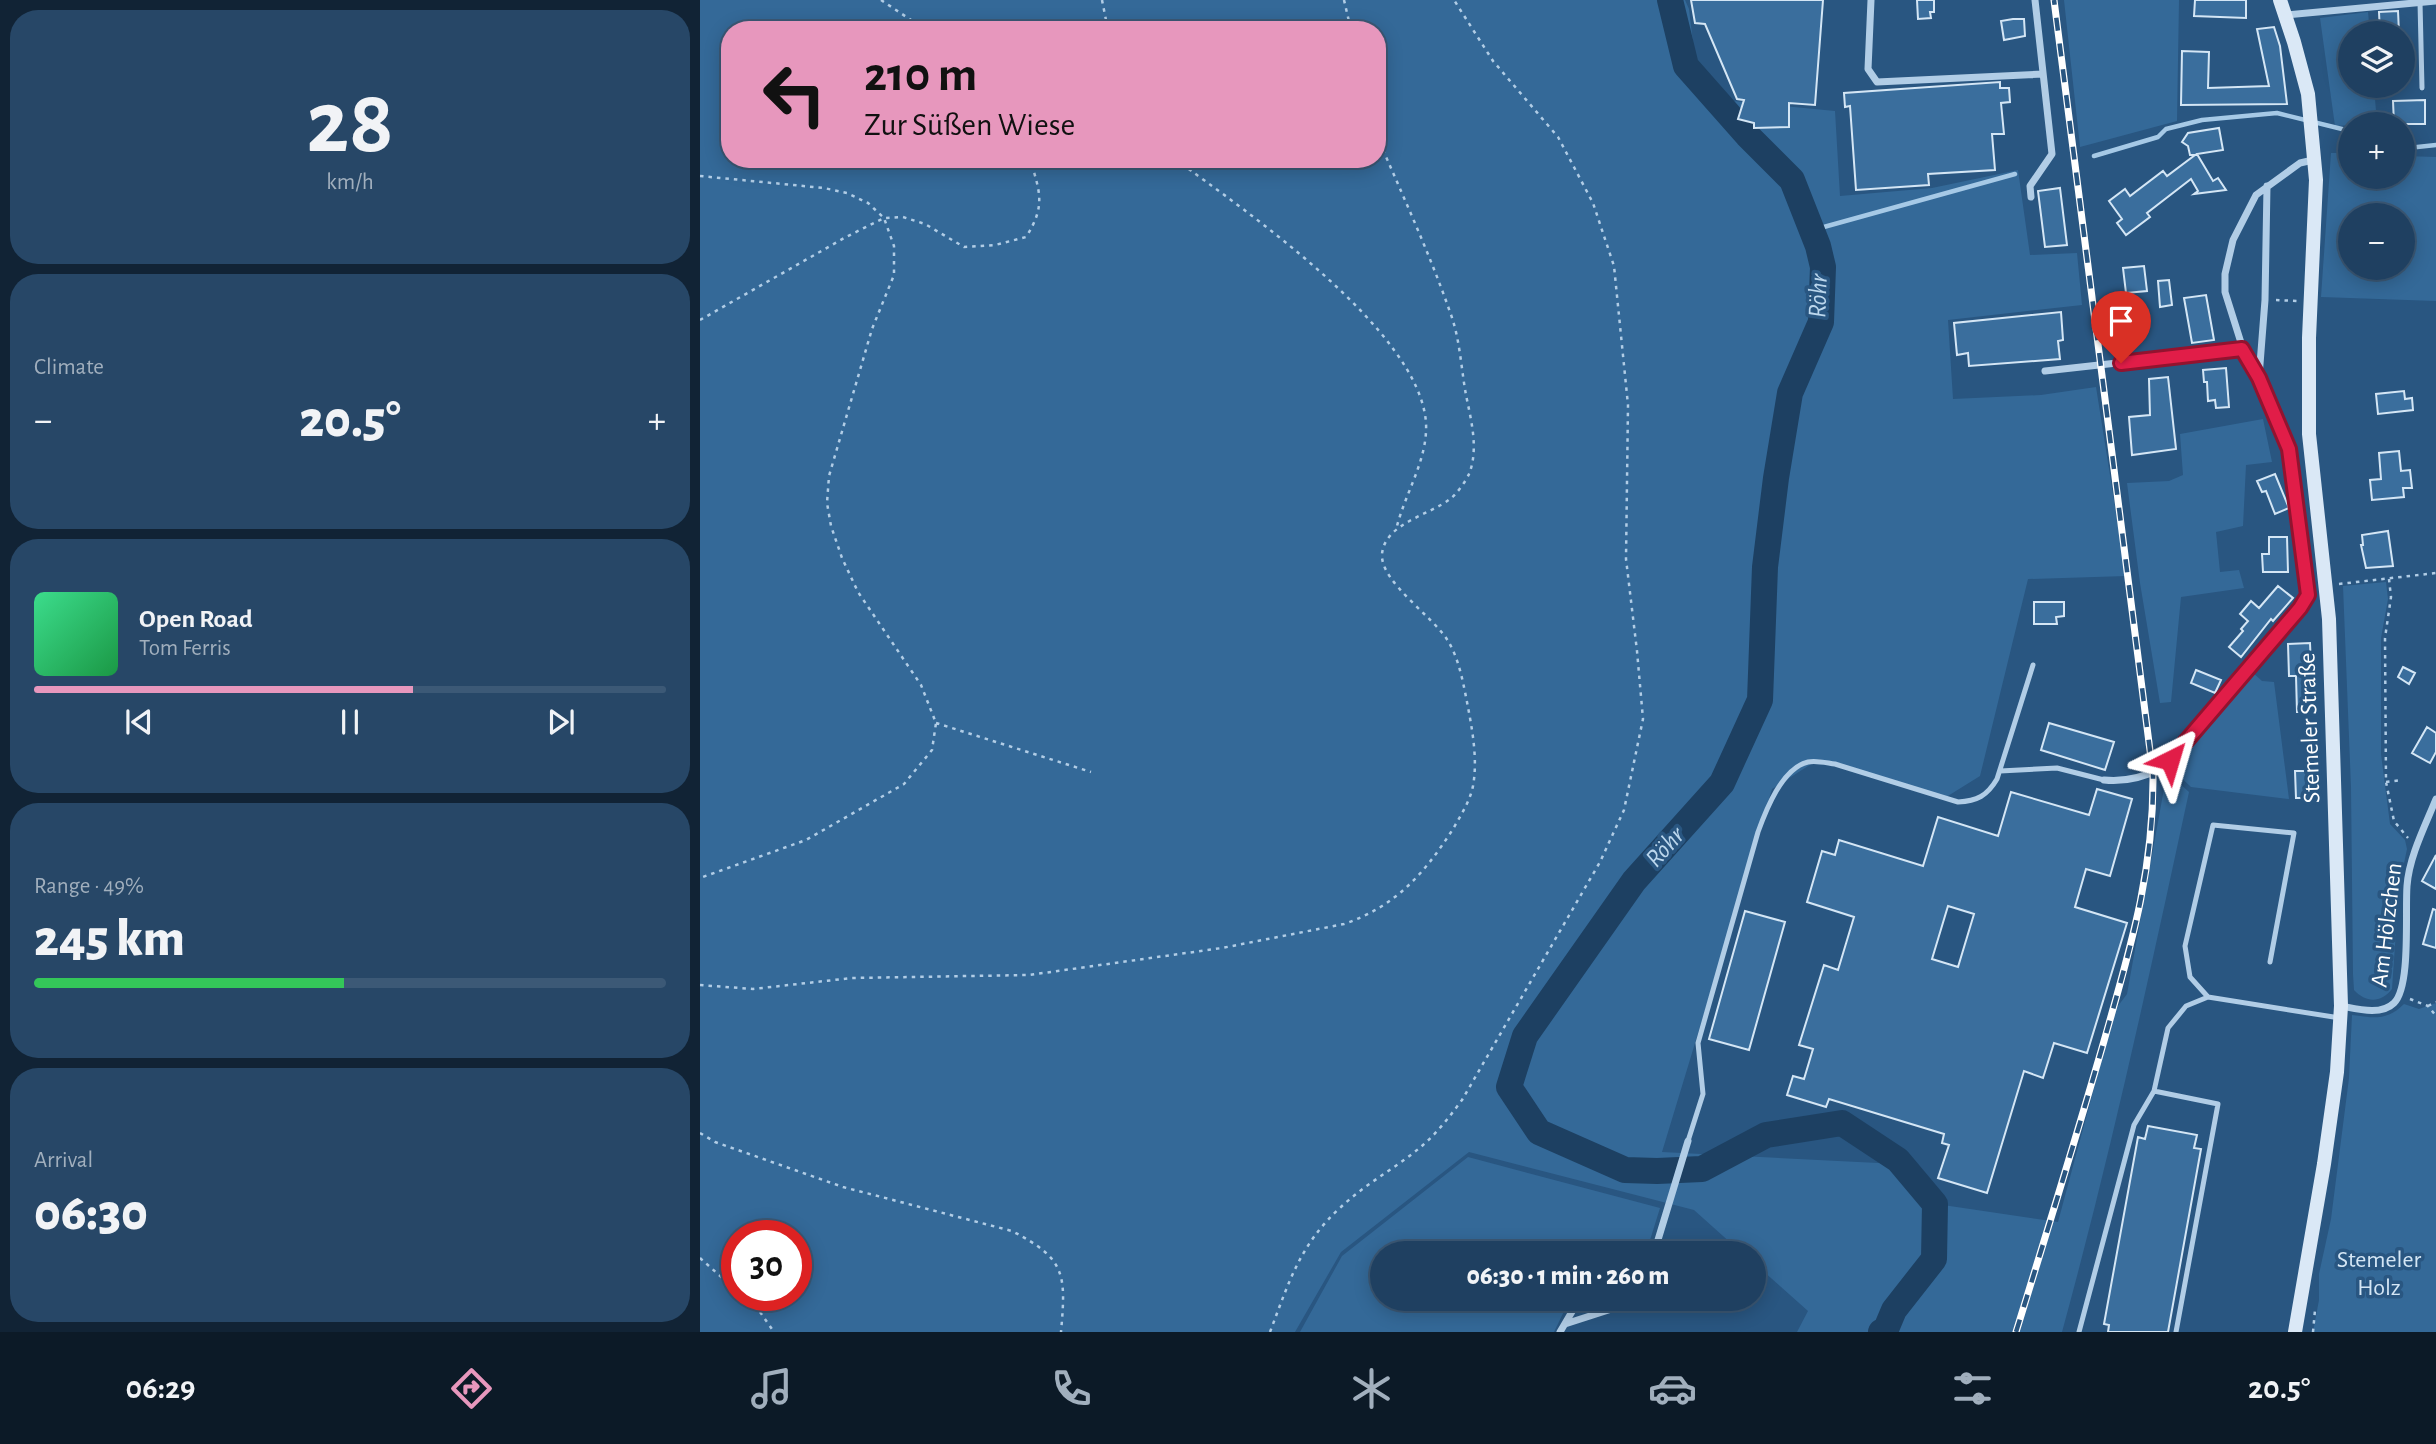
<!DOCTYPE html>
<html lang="en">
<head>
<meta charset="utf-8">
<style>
	body { margin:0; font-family:"Alegreya Sans",sans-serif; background:#274767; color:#f1f3f6; height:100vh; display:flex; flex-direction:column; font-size:26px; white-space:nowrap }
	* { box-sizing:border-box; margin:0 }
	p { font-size:23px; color:#a1afbd }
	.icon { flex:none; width:38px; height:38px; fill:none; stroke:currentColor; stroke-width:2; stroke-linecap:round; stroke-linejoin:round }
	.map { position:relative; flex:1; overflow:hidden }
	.sheet { display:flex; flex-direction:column; gap:10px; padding:10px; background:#112335; width:700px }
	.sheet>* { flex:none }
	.hud { position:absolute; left:21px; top:21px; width:665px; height:147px; border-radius:28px; box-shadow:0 4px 18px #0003,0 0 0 2px #3c5976; background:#e797bd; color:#111; overflow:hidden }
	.fabs { position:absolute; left:1638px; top:21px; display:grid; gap:14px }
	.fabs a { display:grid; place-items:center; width:77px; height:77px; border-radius:50%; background:#1f4061; box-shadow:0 4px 18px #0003,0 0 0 2px #3c5976; font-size:35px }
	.speed { position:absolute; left:21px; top:1220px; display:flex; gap:14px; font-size:35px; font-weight:700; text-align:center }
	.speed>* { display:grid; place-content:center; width:91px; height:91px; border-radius:50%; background:#1f4061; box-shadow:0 4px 18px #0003,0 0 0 2px #3c5976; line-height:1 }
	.speed .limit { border:10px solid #d22; background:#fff; color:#111 }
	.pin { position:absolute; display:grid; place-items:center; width:60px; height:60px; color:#fff; margin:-72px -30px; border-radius:50% 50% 50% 0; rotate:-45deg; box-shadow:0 0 7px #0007 }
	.pin .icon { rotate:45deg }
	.me { position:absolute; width:77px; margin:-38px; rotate:40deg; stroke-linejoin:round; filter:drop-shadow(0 0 5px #0008) }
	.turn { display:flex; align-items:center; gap:24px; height:147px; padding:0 28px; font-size:32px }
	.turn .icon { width:91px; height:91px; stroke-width:2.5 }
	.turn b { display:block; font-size:49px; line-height:60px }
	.big { font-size:52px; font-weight:800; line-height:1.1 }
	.sheet .widget { flex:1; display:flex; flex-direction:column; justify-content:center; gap:10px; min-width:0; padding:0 24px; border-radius:28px; background:#274767 }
	.sheet .dial { align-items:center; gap:0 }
	.dial b { font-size:91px; line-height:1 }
	.song { display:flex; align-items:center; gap:21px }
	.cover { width:84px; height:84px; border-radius:10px; background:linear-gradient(135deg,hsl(150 70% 55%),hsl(140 70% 35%)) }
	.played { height:7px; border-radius:4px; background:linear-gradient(90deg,#e797bd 60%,#3c5976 60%) }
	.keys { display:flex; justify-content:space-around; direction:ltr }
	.heat { display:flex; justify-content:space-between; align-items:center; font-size:38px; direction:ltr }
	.charge { height:10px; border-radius:5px; background:linear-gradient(90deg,#34c759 49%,#3c5976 0) }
	.trip { position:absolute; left:670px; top:1241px; width:396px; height:70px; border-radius:35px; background:#1f4061; box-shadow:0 4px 18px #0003,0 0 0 2px #3c5976; font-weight:800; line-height:70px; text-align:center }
	.dock { display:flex; height:112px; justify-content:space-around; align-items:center; background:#0c1a27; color:#a1afbd }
	.dock .icon { width:49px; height:49px }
	.dock .selected { color:#e797bd }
	.dock b { font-size:32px; color:#f1f3f6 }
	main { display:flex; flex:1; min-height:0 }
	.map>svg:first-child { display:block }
	.green { fill:#346998; fill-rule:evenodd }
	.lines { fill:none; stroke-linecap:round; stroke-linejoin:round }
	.stream { stroke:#a6c9e6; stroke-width:4.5 }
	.river { stroke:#1d4062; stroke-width:26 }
	.building { fill:#3a6e9d; stroke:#d4e6f5; stroke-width:2; fill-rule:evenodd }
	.path { stroke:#b1cde6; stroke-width:2.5; stroke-dasharray:3.5 5; stroke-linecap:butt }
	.service { stroke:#b1cde6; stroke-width:5 }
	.minor { stroke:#b1cde6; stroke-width:7 }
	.secondary { stroke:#dae8f6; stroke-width:14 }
	.rail-casing { stroke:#fff; stroke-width:7 }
	.rail { stroke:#295681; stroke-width:4.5; stroke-dasharray:13; stroke-linecap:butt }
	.route-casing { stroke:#92132f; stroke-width:18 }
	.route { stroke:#e11d48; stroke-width:12 }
	.labels { text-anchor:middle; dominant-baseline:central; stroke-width:7; stroke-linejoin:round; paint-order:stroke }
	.street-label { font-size:24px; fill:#fff; stroke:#295681 }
	.park-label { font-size:24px; fill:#d4e6f5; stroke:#295681 }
	.water-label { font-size:26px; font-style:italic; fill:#bcd7ed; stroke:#295681 }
</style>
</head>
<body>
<main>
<section class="sheet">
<div class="widget dial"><b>28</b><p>km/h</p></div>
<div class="widget"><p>Climate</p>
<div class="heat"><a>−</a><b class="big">20.5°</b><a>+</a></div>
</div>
<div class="widget">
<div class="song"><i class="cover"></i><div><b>Open Road</b><p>Tom Ferris</p></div></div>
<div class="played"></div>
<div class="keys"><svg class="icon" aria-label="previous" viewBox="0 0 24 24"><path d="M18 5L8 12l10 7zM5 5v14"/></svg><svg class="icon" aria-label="pause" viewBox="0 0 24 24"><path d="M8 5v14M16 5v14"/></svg><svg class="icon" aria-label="next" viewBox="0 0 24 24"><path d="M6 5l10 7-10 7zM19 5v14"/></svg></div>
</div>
<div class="widget"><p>Range · 49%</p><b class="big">245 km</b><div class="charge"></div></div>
<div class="widget"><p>Arrival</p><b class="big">06:30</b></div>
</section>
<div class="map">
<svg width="1736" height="1332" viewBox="0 0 1736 1332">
	<rect width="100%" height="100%" fill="#295681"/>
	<!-- green -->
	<path class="green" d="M 0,0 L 985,0 L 989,9 L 995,59 L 1033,101 L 1135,111 L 1140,196 L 1232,188 L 1318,170 L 1330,255 L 1377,253 L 1382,305 L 1248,320 L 1253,399 L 1341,395 L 1396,387 L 1426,576 L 1328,579 L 1280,776 L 1243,799 L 1119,759 L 1072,789 L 962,1152 L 1198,1164 L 1243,1205 L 1358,1222 L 1415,1010 L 1427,994 L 1467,772 L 1489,792 C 1450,973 1411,1153 1362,1332 L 1097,1332 L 1108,1311 L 1054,1263 L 1054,1253 L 1042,1253 L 994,1210 L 769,1152 L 641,1252 L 595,1332 L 0,1332 ZM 30,30 L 677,30 L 677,159 L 30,159 ZM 37,1236 L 96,1236 L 96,1295 L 37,1295 Z
		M 1364,0 L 1479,0 L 1477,121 L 1380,147 Z
		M 1668,12 L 1670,33 L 1650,33 L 1650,86 L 1674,86 L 1677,124 L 1635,126 L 1620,18 Z
		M 1631,153 L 1650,153 L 1650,177 L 1703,177 L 1703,156 L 1736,157 L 1736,301 L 1621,297 ZM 1650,215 L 1703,215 L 1703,268 L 1650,268 Z
		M 1563,419 L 1572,462 L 1546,465 L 1543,526 L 1516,532 L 1520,572 L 1539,570 L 1544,588 L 1481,597 L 1471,702 L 1460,703 L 1440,583 L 1427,483 L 1469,481 L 1483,475 L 1480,434 Z
		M 1686,582 L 1688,599 L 1681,638 L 1681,754 L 1690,824 L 1705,840 L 1707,849 L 1699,887 L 1692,989 C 1681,1003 1666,1003 1654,990 L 1653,974 L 1651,787 L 1643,586 Z
		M 1551,671 L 1562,681 L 1574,682 L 1589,799 L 1491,787 L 1473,770 Z
		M 1736,1003 L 1736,1332 L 1613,1332 L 1619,1300 L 1619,1274 L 1631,1219 L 1649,1078 L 1652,1015 C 1674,1018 1687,1021 1704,1004 L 1719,1009 Z
		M 768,1157 L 960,1208 L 946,1253 L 682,1253 L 682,1298 L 870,1299 L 854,1332 L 600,1332 L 642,1256 Z"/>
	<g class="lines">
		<!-- stream -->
		<path class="stream" d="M 1703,145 L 1708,148 L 1736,145
			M 1394,156 L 1458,137 L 1466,129 L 1502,120 L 1577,113 L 1650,131
			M 1113,230 L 1315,174"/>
		<!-- river -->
		<path class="river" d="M 970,0 L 986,66 L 1047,135 L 1092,180 L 1118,246 L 1123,267 L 1121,322 L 1090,393 L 1076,478 L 1065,567 L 1060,700 L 1022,783 L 934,881 L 825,1036 L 809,1087 L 839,1132 L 925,1170 L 957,1171 L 1002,1169 L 1066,1135 L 1142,1123 L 1198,1160 L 1235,1204 L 1234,1259 L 1194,1310 L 1186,1329 L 1181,1332"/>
	</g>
	<!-- building -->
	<path class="building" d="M 991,0 L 1123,0 L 1115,105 L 1089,103 L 1089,127 L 1054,128 L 1054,123 L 1038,119 L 1044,100 L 1037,99 L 1005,24 L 995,23 Z
		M 1217,0 L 1234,0 L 1234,12 L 1230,12 L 1231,18 L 1218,19 Z
		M 1495,0 L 1546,0 L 1546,18 L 1494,16 Z
		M 1698,11 L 1699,33 L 1680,33 L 1679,12 Z
		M 1313,19 L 1324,19 L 1325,36 L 1304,40 L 1301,21 Z
		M 1574,27 L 1580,46 L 1587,104 L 1481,105 L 1482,51 L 1509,52 L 1508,88 L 1569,86 L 1557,29 Z
		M 1300,82 L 1300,88 L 1309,88 L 1310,102 L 1301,103 L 1304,134 L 1292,134 L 1295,170 L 1228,174 L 1229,185 L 1156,190 L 1150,106 L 1145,107 L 1144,93 Z
		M 1725,100 L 1725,124 L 1694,124 L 1693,101 Z
		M 1519,128 L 1523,150 L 1497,154 L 1513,181 L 1518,178 L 1526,190 L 1494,194 L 1498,191 L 1491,179 L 1447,213 L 1450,217 L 1426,235 L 1417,223 L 1422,219 L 1409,201 L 1425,189 L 1430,196 L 1463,171 L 1467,176 L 1495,155 L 1490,155 L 1488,146 L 1482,142 L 1488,133 Z
		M 1360,188 L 1367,245 L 1345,247 L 1338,191 Z
		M 1444,266 L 1447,291 L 1426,293 L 1423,268 Z
		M 1469,280 L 1472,305 L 1460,307 L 1458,281 Z
		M 1506,295 L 1514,340 L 1492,343 L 1484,298 Z
		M 1361,312 L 1363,340 L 1358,341 L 1360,359 L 1269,366 L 1268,353 L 1257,355 L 1254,323 Z
		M 1526,368 L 1529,407 L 1516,408 L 1515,400 L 1508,401 L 1507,382 L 1504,382 L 1503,370 Z
		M 1468,377 L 1476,449 L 1432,455 L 1429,417 L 1450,415 L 1449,379 Z
		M 1704,391 L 1705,399 L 1712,398 L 1713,410 L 1678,414 L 1676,394 Z
		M 1699,451 L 1701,471 L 1710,470 L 1712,488 L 1703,488 L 1704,497 L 1672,500 L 1670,480 L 1681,479 L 1679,453 Z
		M 1575,474 L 1589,508 L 1575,514 L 1566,491 L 1562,492 L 1557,481 Z
		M 1688,531 L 1693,566 L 1666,568 L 1661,545 L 1663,545 L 1662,535 Z
		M 1569,537 L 1587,537 L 1588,572 L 1563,572 L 1562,554 L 1569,554 Z
		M 1578,586 L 1593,598 L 1573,621 L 1571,619 L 1541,657 L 1529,647 L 1543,631 L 1541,629 L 1548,621 L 1540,614 L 1551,601 L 1559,608 Z
		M 1334,602 L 1364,602 L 1364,616 L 1356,617 L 1357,624 L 1334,624 Z
		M 1610,643 L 1612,689 L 1615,689 L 1615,712 L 1597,712 L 1596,676 L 1589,676 L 1588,644 Z
		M 1703,667 L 1715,673 L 1709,684 L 1698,677 Z
		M 1496,670 L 1521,680 L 1515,693 L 1491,683 Z
		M 1349,723 L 1414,742 L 1405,770 L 1341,750 Z
		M 1727,727 L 1736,733 L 1736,752 L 1730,763 L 1712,753 Z
		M 1595,771 L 1609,771 L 1609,798 L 1596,798 Z
		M 1397,789 L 1432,799 L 1410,876 L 1386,869 L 1375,907 L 1427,923 L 1387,1053 L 1354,1043 L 1343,1078 L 1324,1071 L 1287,1193 L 1238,1178 L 1249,1145 L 1242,1143 L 1244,1134 L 1129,1099 L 1126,1107 L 1087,1095 L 1093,1076 L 1104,1079 L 1113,1049 L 1099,1045 L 1124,965 L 1138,970 L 1154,917 L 1107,902 L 1122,851 L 1135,855 L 1139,840 L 1223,866 L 1238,817 L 1298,836 L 1311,792 L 1389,815 ZM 1248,906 L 1274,914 L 1258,967 L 1232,959 Z
		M 1736,855 L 1736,889 L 1722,881 Z
		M 1733,909 L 1736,910 L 1736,948 L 1723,944 Z
		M 1045,911 L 1085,922 L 1049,1050 L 1009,1039 Z
		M 1448,1126 L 1497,1135 L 1494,1148 L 1501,1149 L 1468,1332 L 1408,1332 L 1409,1325 L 1404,1324 L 1438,1137 L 1445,1139 Z"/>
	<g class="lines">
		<!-- path -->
		<path class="path" d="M 181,0 L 226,30
			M 402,0 L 408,30
			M 644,0 L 651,30
			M 475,159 C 546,211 720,331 726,423 C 728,460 704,495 696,530
			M 0,176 L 124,188 L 147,193 L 168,203 L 184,218 L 194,246 L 194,275 L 172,329 L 129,476 L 127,503 L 131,526 L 142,558 L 158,592 L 221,685 L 236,723 L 232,750 L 204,784 L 106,840 L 0,878
			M 1576,300 L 1597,301
			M 0,320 L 146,237 L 184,218 L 203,217 L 225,224 L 264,247 L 295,245 L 326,237 C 346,206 340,192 330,159
			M 1689,579 L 1691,597 L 1685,638 L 1686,782 L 1694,821 L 1708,838
			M 1639,584 L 1736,573
			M 236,723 L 391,772
			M 1686,782 L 1702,780
			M 0,985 L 53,989 L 152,978 L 329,975 L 522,948 L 644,924 C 696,906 724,874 753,829 C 761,815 770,801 773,786 C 778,759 772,728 767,702 C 763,682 759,659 748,641 C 734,617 680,582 682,554 C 685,523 730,515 750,499 C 756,495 766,481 769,474 C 779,449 771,420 766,395 C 761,368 760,338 750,312 C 729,252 702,194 677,136
			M 1710,999 L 1728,1006 L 1736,1016
			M 1728,1006 L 1736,1002
			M 0,1133 L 15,1142 L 143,1187 L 312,1231 C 366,1259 366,1274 361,1332
			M 0,1258 L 37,1291
			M 41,1295 L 60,1312 L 74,1332
			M 570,1332 C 589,1282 600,1244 641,1207 C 666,1183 698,1167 723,1145 C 738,1132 750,1116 762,1100 L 900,862 L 924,810 L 943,719 L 937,651 L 926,559 L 928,405 L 914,266 L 893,203 L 858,137 L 793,61 L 754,0
			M 1613,1332 L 1615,1310"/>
		<!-- service -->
		<path class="service" d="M 1720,2 L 1722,88
			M 1300,771 L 1357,768 L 1404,780
			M 1508,997 L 1490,977 L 1485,946 L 1513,825 L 1594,833 L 1570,962
			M 1454,1091 L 1518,1104 L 1476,1332
			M 988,1141 L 1003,1094 L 998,1043 L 1058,832 C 1066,810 1082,768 1108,762 C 1116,760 1127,763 1135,764 L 1258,802 C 1277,801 1287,796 1297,779 L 1333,665
			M 1379,1332 L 1434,1125 L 1454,1091 L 1468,1028 L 1486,1006 L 1508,997 L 1640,1018"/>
		<!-- minor -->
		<path class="minor" d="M 1171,0 L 1168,69 L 1177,82 L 1343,74
			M 1585,15 L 1736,1
			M 1331,197 L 1330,186 L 1352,154 L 1335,0
			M 1345,371 L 1543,349
			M 1559,377 L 1565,300 L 1567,186
			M 1404,780 C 1424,782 1442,778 1460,769 L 1600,608 L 1608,595 L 1589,448 L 1559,378 L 1543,349 L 1525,292 L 1525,274 L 1533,240 L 1556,195 L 1600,163 L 1613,160
			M 1641,1006 C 1657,1009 1681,1016 1694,1003 C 1711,987 1705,912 1707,886 C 1709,857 1725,826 1736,799
			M 954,1253 L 988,1141
			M 865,1324 L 924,1305 L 933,1298
			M 860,1332 L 880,1298"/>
		<!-- secondary -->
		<path class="secondary" d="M 1580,0 L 1594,42 L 1608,94 L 1616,180 L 1609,338 L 1609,434 L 1629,619 L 1641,1006 L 1637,1072 L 1624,1164 L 1595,1332"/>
		<defs>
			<path id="rail" d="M 1316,1332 C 1346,1235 1376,1138 1404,1041 C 1430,949 1454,872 1453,774 L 1354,0"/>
		</defs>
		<!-- rail casing -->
		<use href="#rail" class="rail-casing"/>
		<!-- rail -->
		<use href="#rail" class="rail"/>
	</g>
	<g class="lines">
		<defs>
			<path id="route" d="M 1421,363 L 1542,349 L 1559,378 L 1589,449 L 1608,595 L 1600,608 L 1470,760"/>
		</defs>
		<!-- route casing -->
		<use href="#route" class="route-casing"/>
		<!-- route -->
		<use href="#route" class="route"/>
	</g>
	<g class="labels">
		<!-- street labels -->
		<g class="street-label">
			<text transform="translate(1610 728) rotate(-92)">Stemeler Straße</text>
			<text transform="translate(1687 925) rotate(-83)">Am Hölzchen</text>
		</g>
		<!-- park labels -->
		<g class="park-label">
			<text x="1679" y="1260">Stemeler<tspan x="1679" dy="28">Holz</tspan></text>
		</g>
		<!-- water labels -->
		<g class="water-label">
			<text transform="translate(1118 296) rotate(-88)">Röhr</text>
			<text transform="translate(965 847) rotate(-48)">Röhr</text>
		</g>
	</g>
</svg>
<div class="fabs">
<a><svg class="icon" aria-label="layers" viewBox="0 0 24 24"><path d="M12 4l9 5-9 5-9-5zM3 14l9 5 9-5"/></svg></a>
<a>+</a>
<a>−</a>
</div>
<div class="speed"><div class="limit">30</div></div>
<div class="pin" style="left:1421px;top:363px;background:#d93025"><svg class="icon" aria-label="arrive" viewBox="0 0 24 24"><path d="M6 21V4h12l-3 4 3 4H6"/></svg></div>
<svg class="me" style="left:1470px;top:760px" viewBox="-20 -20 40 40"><path d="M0-17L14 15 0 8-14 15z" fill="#e11d48" stroke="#fff" stroke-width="4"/></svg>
<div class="trip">06:30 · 1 min · 260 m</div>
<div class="hud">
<div class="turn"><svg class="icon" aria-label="left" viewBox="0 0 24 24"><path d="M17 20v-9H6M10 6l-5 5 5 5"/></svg><div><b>210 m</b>Zur Süßen Wiese</div></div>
</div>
</div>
</main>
<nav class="dock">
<b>06:29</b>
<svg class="icon selected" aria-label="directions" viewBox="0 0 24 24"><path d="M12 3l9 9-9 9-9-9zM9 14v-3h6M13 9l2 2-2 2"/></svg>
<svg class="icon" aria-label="music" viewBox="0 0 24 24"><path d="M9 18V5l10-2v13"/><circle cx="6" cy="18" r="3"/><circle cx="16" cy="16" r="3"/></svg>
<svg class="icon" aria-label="phone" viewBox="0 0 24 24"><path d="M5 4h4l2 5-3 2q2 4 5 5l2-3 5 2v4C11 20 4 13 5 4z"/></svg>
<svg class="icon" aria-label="climate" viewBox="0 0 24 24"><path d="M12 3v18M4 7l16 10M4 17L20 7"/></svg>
<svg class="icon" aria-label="car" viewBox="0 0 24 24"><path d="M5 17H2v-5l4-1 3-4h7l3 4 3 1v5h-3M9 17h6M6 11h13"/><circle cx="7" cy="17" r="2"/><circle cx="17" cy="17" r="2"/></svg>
<svg class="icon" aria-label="filters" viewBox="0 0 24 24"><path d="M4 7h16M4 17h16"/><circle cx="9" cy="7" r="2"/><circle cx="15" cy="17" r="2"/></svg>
<b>20.5°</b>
</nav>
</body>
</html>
